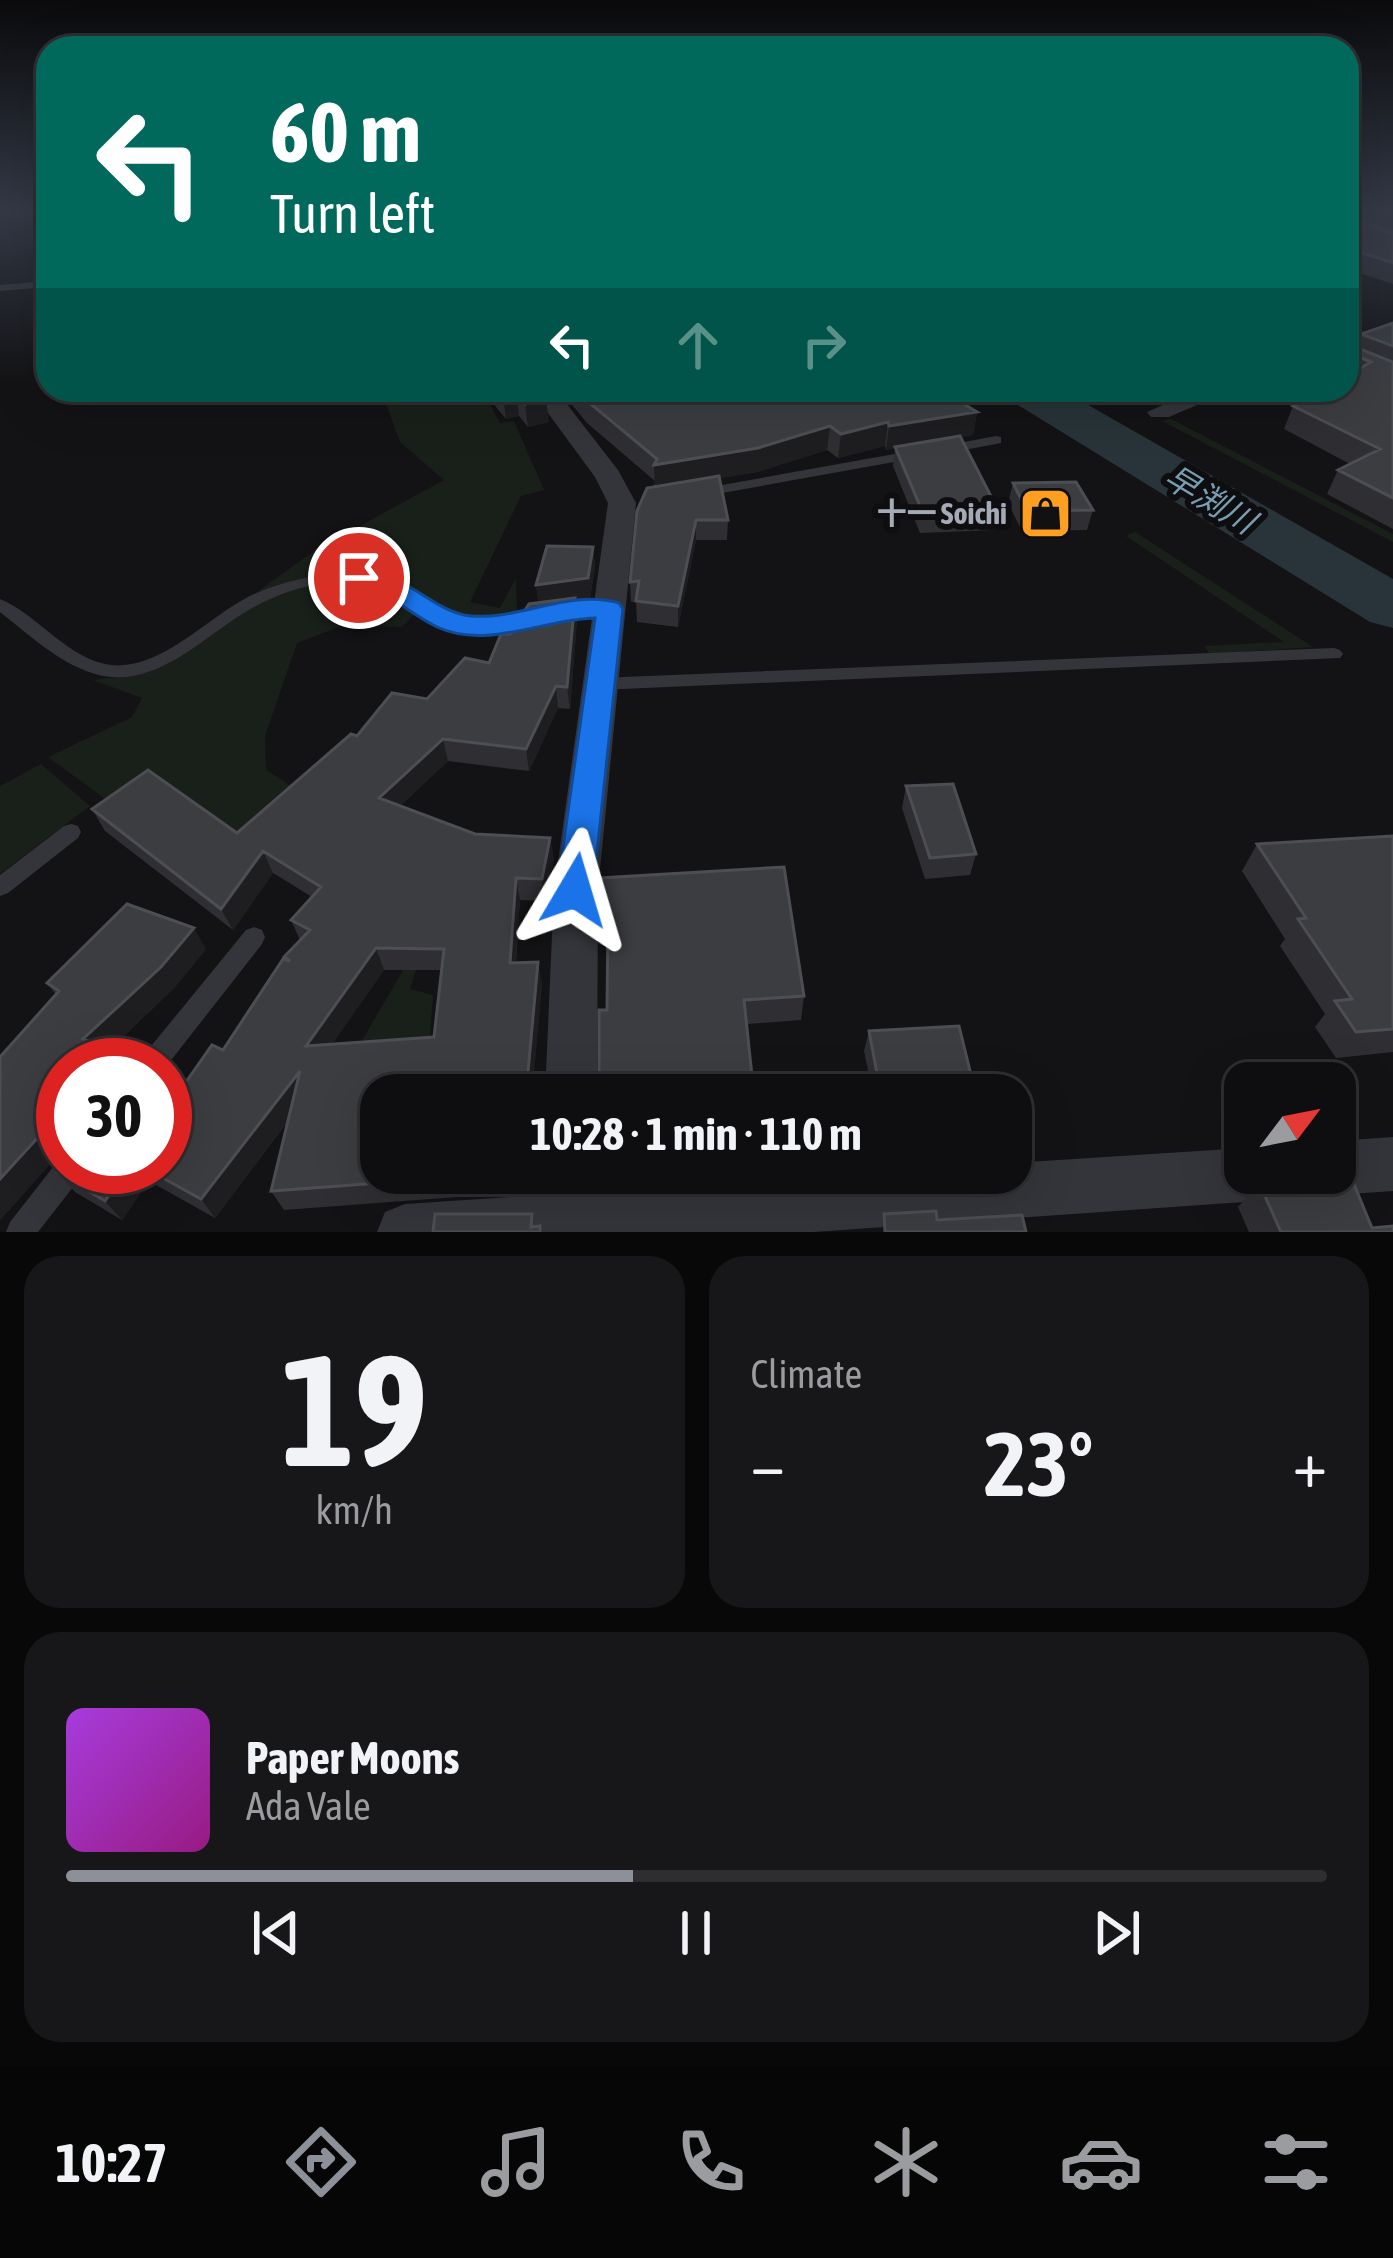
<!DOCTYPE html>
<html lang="en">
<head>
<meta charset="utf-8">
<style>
	body { margin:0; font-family:"Asap Condensed","Noto Sans JP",sans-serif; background:#171719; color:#f1f3f6; height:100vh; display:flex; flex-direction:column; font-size:45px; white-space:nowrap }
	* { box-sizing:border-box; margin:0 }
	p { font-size:39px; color:#9b9c9f }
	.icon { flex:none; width:66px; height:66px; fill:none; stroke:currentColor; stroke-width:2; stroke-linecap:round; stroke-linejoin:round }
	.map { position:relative; height:1232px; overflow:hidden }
	.sheet { display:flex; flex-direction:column; gap:24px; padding:24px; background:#080809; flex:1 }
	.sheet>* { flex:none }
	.guide { position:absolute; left:36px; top:36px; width:1323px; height:366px; border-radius:36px; box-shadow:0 12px 48px #0002,0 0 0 3px #2e2e30; background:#00695c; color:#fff; overflow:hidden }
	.needle { width:78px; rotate:58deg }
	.tools { position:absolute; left:1224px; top:1062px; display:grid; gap:24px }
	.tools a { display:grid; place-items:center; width:132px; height:132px; border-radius:24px; background:#0e0e10; box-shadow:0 12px 48px #0002,0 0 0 3px #2e2e30; font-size:60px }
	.speed { position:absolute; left:36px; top:1038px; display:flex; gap:24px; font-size:60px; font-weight:700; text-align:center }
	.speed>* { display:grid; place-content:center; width:156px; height:156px; border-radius:50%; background:#0e0e10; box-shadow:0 12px 48px #0002,0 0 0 3px #2e2e30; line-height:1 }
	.speed .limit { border:18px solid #d22; background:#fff; color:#111 }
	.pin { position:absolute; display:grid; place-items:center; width:102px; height:102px; color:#fff; margin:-51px; border:6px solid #fff; border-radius:50%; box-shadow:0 3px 12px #0007 }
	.me { position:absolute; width:132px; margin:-66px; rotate:7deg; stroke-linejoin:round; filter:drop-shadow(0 0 9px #0008) }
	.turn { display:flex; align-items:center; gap:42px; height:252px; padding:0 36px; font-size:54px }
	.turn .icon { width:156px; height:156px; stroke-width:2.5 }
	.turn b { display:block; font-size:84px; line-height:102px }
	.lanes { display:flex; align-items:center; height:114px; padding:0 36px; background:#0003; justify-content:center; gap:60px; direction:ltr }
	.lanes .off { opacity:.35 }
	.big { font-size:90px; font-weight:700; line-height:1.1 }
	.sheet .tile { flex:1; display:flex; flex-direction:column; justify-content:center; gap:18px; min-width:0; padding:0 42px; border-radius:36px; background:#171719 }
	.sheet .dial { align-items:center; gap:0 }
	.dial b { font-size:156px; line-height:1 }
	.song { display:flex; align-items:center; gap:36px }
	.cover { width:144px; height:144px; border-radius:18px; background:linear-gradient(135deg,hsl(280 70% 55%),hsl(310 70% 35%)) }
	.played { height:12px; border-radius:6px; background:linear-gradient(90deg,#8c9099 45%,#2e2e30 45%) }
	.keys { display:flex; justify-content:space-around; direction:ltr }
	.heat { display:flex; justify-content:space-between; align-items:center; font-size:66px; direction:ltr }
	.sheet .tiles { flex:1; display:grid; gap:24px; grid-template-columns:1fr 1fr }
	.tile:last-child { grid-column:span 2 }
	.trip { position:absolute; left:360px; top:1074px; width:672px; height:120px; border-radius:36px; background:#0e0e10; box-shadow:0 12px 48px #0002,0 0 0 3px #2e2e30; font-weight:700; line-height:120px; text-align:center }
	.tabs { display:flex; height:192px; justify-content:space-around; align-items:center; background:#060606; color:#9b9c9f }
	.tabs .icon { width:84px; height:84px }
	.tabs .active { color:#8c9099 }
	.tabs b { font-size:54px; color:#f1f3f6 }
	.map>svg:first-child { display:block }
	.green { fill:#192019 }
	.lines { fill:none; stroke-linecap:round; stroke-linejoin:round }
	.river { fill:#283439; fill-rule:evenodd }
	.lane { fill:#34353a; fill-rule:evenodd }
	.street { fill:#34353a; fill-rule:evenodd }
	.secondary { fill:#42454a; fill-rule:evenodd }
	.wall { fill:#2f2f33; fill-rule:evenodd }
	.shaded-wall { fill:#1e1e21 }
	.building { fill:#3b3d41; stroke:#4c4e53; stroke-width:3; fill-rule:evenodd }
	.route { fill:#1a73e8; stroke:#114b97; stroke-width:3 }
	.labels { text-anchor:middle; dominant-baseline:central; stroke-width:12; stroke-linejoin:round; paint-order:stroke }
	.poi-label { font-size:30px; font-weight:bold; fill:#a4abb6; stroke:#0e0e10; text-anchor:end }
	.water-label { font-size:33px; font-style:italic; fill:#789eb4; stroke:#0e0e10 }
</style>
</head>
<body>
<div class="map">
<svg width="1393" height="1232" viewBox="0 0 1393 1232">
	<rect width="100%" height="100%" fill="#131315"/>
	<!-- green -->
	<path class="green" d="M 381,390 L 473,390 L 474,395 L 485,395 L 500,423 L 514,421 L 544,490 L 521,496 L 470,602 L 500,608 L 516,578 L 517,616 L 498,621 L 417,611 L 402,627 L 344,625 L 297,643 L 265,736 L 266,770 L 290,785 L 237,831 L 159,785 L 104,798 L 48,757 L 132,717 L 142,698 L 93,680 L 145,673 L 314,551 L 444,480 L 400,442 Z
		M 1171,419 L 1393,534 L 1393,542 L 1162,421 Z
		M 1135,532 L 1313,647 L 1210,654 L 1204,646 L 1284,642 L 1126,536 Z
		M 41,764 L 90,806 L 0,874 L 0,786 Z
		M 470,856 L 426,938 L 410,989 L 433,995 L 429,1048 L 357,1049 Z"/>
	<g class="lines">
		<!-- river -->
		<path class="river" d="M 1003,390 L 1062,390 L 1393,579 L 1393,628 L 1370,622 L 1010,400 Z"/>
		<!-- lane -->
		<path class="lane" d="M 48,281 L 48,287 L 0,291 L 0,285 Z
			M 996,436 L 1001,437 L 1001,443 L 948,453 L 941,449 L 948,445 Z
			M 911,451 L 918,455 L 916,458 L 700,497 L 693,493 L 700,489 Z
			M 346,573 C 362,576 377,578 392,585 C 421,598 445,619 479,620 C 516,621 589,589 618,609 C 604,619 582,613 565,615 C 520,621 483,639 438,622 C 406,611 381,585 345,583 C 306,581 265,598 233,620 C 191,648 147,691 92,673 C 58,662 28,634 0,612 L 0,599 C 36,614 62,652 101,663 C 153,678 205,619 248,597 C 279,582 311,575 346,573 Z
			M 1334,648 L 1340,650 L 1343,654 L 1340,658 L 599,690 L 593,688 L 590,684 L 593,680 L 599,678 Z
			M 71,824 L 78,826 L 81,832 L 78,838 L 8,893 L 0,896 L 0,875 L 64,826 Z
			M 254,927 L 262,930 L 265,937 L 262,944 L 165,1068 L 165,1065 L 139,1065 L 143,1056 L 246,930 Z
			M 61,1157 L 63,1167 L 85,1167 L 81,1177 L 38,1232 L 6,1232 L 10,1222 Z"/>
		<!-- street -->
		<path class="street" d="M 531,390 L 556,390 L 618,470 L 636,503 L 598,890 L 597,1095 L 545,1095 L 554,890 L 608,503 L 595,477 Z
			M 1197,390 L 1232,390 L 1169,417 L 1151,417 L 1147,412 Z
			M 1393,1137 L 1393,1191 L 1335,1195 L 1316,1187 L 1310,1173 L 1335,1173 L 1335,1141 Z
			M 1245,1148 L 1245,1173 L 1300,1173 L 1292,1192 L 1273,1200 L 813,1232 L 377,1232 L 385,1212 L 405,1204 L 542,1195 L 543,1173 L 597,1173 L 597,1191 L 866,1173 L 1011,1173 L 1011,1163 Z"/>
		<!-- secondary -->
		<path class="secondary" d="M 1347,212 L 1393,223 L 1393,240 L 1347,223 Z"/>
	</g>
	<!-- wall -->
	<path class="wall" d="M 1347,212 L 1353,220 L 1393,234 L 1393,284 L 1347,269 Z
		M 1363,212 L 1393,212 L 1393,229 L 1360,218 Z
		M 1393,323 L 1393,529 L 1327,494 L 1338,470 L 1350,464 L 1284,429 L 1293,406 L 1347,390 L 1347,333 L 1355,347 L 1361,334 Z
		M 482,390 L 540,390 L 549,422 L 528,427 L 519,416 L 506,419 Z
		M 560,390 L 688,390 L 701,400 L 977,412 L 973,435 L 961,437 L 998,510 L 994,530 L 920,533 L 893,466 L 895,448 L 886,450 L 885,446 L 838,458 L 827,450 L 757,472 L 720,478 L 728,520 L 727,540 L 696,540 L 678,627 L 637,622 L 636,602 L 631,602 L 630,582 L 655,481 L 587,423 Z
		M 1013,483 L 1093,510 L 1087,530 L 1022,531 L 1008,503 Z
		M 593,547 L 595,567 L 590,598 L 576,600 L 577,619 L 570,709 L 558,708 L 529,771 L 448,761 L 400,806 L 475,834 L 550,838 L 554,860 L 545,901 L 520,900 L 516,963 L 542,983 L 533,1082 L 381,1173 L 539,1173 L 538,1191 L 284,1210 L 271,1191 L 288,1121 L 215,1218 L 149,1181 L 122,1220 L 75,1192 L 57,1172 L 63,1167 L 165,1167 L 223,1050 L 285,960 L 284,957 L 300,940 L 291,920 L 312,897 L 273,873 L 233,930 L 105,831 L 92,809 L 237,833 L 357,736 L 427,699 L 489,663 L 510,634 L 539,603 L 536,585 ZM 384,970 L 442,970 L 434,1037 L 332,1044 Z
		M 906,786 L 976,854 L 970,875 L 925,879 L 902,808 Z
		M 1393,836 L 1393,1052 L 1336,1058 L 1315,1027 L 1325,1014 L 1280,946 L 1285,939 L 1242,871 L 1257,844 Z
		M 600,878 L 804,996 L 801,1020 L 747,1024 L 599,1072 L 607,1010 L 608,945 L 604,945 Z
		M 206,949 L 174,988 L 105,1054 L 114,1065 L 63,1065 L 63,1159 L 59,1154 L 0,1220 L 0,1057 L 56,995 L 47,983 Z
		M 869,1031 L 976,1095 L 873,1095 L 864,1051 Z
		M 600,1173 L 758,1173 L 757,1176 L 602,1186 Z
		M 1259,1183 L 1372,1228 L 1393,1232 L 1249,1232 L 1238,1207 Z"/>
	<!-- shaded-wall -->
	<path class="shaded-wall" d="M 516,393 L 519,416 L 506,419 L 503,396 Z
		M 546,399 L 549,422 L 528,427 L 525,404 Z
		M 977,412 L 973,435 L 886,450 L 889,426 Z
		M 888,422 L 885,446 L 838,458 L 841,434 Z
		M 830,426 L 827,450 L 757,472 L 655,489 L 654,465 Z
		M 696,520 L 696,540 L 678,627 L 678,606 Z
		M 593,547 L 595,567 L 590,598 L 576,600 L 577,619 L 570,709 L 567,687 L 539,606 L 536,585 Z
		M 556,686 L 558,708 L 529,771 L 526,749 Z
		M 443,739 L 448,761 L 386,820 L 379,798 Z
		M 550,838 L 554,860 L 545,901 L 542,879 Z
		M 263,851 L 273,873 L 233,930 L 221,909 Z
		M 516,878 L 520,900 L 514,985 L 510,963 Z
		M 194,928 L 206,949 L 174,988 L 105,1054 L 114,1065 L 76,1065 L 83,1039 Z
		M 376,948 L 384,970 L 316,1067 L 306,1046 Z
		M 538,962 L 542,983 L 532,1095 L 527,1083 Z
		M 300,1071 L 310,1091 L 215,1218 L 201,1199 Z
		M 42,1133 L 59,1154 L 0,1220 L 0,1179 Z
		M 129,1167 L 137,1167 L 149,1181 L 122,1220 L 105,1201 Z
		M 533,1173 L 539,1173 L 538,1191 Z"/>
	<!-- building -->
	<path class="building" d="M 1347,212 L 1351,212 L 1353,220 L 1393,234 L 1393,263 L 1347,248 Z
		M 1393,323 L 1393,346 L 1361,334 Z
		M 1352,331 L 1355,347 L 1393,362 L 1393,498 L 1338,470 L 1380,449 L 1293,406 L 1322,390 L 1347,390 L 1347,376 L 1371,362 L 1347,352 L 1347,333 Z
		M 498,390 L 540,390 L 546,399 L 525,404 L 516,393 L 503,396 Z
		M 577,390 L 688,390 L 701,400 L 736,390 L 941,390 L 977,412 L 889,426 L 888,422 L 841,434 L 830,426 L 758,448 L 654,465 L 657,459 L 586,400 Z
		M 960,436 L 998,510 L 923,513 L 895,447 Z
		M 719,476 L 728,520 L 696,520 L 678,606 L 636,601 L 639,581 L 630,582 L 637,511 L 647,488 Z
		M 1076,482 L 1093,510 L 1027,511 L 1013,483 Z
		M 547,546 L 593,547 L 588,578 L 536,585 Z
		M 575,598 L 567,687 L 556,686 L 526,749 L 443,739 L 379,798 L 475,834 L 550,838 L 542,879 L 516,878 L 510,963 L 538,962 L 527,1083 L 538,1082 L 538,1095 L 381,1095 L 381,1173 L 515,1173 L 271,1191 L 300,1071 L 201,1199 L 143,1167 L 165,1167 L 165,1112 L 212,1045 L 223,1050 L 283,959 L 290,961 L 284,957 L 310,930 L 291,920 L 321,887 L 263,851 L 221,909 L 92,809 L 148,770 L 237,833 L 351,734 L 357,736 L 392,693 L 427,699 L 465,658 L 489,663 L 501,634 L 510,634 L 529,604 ZM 376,948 L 444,949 L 434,1037 L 306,1046 Z
		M 953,784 L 976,854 L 930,858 L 906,786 Z
		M 1393,836 L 1393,1029 L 1356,1032 L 1335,1001 L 1352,999 L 1298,919 L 1306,918 L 1257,844 Z
		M 784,867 L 804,996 L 744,1000 L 754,1095 L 593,1095 L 592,1088 L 599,1072 L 599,1010 L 607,1010 L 608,920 L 602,920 L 600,878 Z
		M 127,904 L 194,928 L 161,967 L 83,1039 L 99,1045 L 76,1065 L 63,1065 L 63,1077 L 57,1082 L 63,1085 L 63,1144 L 49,1143 L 42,1133 L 0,1179 L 0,1057 L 59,991 L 47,983 Z
		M 959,1026 L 976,1095 L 881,1095 L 869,1031 Z
		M 63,1161 L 63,1167 L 129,1167 L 105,1201 L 57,1172 Z
		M 1349,1172 L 1372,1228 L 1393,1226 L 1393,1232 L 1281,1232 L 1259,1183 Z
		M 936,1211 L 937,1220 L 1022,1215 L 1026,1232 L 885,1232 L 884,1214 Z
		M 435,1214 L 532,1214 L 531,1227 L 540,1226 L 540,1232 L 433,1232 Z"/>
	<!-- sky -->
	<linearGradient id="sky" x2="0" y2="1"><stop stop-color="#0a0a0c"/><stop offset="0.55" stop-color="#333946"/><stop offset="1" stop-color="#333946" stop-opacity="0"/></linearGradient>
	<rect width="1393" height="384" fill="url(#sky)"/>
	<!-- route -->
	<path class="route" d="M 359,570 C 374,574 391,577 404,584 C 426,595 446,614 471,616 C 521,620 569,589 619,603 L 623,609 L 593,890 L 588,901 L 575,905 L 563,901 L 557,890 L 595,618 C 544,619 487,650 437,627 C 420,619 404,606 388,597 C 374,589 357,589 346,578 L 350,572 Z"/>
	<!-- icons -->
	<defs>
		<symbol id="shop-square" viewBox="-11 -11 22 22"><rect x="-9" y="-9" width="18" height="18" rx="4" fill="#fe9f22" stroke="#0e0e10"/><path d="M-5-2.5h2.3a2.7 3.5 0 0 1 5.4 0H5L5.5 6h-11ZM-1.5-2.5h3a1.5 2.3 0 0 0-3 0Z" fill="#111"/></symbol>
	</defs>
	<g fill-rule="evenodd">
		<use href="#shop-square" x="1016" y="484" width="59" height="59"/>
	</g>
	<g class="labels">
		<!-- poi labels -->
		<g class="poi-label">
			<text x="1007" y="513">十一 Soichi</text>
		</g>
		<!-- water labels -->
		<g class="water-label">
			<text transform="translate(1210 499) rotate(31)">早渕川</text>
		</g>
	</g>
</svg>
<div class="tools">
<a><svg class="needle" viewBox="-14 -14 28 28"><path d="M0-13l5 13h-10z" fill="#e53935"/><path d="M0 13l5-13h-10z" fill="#9b9c9f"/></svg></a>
</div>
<div class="speed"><div class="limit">30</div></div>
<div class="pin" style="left:359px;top:578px;background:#d93025"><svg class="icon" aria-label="arrive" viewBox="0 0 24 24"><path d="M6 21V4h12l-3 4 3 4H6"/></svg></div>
<svg class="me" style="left:575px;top:890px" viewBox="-20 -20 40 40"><path d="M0-17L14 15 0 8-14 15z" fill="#1a73e8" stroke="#fff" stroke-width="4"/></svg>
<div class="trip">10:28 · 1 min · 110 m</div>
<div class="guide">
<div class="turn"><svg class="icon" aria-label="left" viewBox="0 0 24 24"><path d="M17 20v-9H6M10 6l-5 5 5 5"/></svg><div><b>60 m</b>Turn left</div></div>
<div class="lanes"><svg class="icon" aria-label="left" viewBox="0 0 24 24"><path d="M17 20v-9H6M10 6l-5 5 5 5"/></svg><svg class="icon off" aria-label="ahead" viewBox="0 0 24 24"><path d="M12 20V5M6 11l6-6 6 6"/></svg><svg class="icon off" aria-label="right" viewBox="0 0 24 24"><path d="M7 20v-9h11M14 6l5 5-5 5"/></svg></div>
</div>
</div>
<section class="sheet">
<div class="tiles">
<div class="tile dial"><b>19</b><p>km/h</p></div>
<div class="tile"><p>Climate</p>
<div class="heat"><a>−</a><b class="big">23°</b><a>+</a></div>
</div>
<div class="tile">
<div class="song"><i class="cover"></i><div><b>Paper Moons</b><p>Ada Vale</p></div></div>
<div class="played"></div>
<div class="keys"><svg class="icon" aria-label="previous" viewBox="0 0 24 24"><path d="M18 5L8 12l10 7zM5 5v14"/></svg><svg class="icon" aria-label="pause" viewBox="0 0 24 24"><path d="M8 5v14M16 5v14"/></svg><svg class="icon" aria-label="next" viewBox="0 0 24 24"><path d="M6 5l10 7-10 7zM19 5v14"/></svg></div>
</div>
</div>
</section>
<nav class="tabs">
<b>10:27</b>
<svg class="icon active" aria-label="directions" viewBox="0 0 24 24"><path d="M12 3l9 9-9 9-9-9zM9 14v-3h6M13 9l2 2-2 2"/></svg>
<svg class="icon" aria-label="music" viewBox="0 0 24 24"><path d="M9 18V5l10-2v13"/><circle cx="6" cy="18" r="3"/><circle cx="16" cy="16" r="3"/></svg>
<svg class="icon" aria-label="phone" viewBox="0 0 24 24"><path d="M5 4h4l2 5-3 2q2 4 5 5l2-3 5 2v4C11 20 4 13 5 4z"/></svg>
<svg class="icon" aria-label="climate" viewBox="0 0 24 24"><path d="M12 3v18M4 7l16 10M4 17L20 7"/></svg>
<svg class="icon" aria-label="car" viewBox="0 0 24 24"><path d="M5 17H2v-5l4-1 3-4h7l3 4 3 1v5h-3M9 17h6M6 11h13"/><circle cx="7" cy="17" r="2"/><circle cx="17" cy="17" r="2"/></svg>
<svg class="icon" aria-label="filters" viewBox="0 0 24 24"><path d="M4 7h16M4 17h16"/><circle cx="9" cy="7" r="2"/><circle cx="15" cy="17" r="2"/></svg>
</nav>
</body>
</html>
